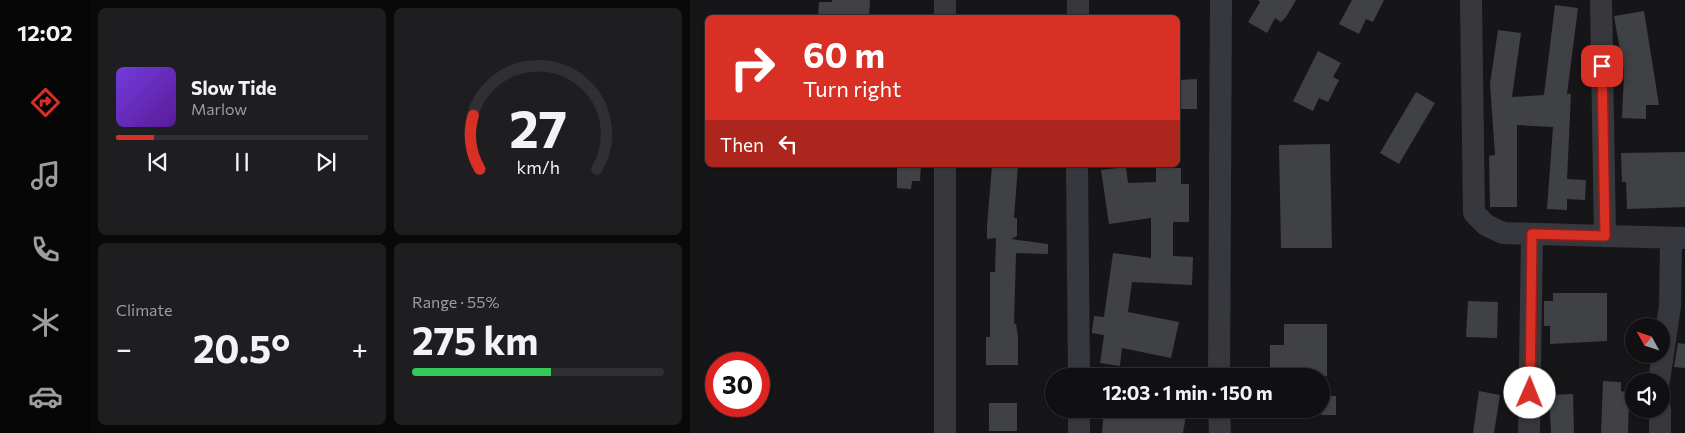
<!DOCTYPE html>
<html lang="en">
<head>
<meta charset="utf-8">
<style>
	body { margin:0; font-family:Commissioner,sans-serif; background:#1e1e20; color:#f1f3f6; height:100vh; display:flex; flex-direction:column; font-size:19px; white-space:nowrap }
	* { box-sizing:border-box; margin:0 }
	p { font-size:16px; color:#9c9d9f }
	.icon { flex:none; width:28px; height:28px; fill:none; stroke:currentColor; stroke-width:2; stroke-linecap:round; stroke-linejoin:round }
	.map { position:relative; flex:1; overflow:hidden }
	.drawer { display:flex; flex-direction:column; gap:8px; padding:8px; background:#09090a; width:600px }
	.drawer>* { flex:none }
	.banner { position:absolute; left:15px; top:15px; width:475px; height:152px; border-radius:8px; box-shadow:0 1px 4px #0004,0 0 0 1px #303032; background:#d93025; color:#fff; overflow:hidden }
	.needle { width:32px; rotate:310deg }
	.controls { position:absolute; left:935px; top:318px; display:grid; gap:10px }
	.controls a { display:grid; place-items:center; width:45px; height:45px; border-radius:50%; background:#101012; box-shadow:0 1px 4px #0004,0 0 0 1px #303032; font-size:25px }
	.speed { position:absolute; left:15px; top:352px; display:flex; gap:10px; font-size:25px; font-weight:700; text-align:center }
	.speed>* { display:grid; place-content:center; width:65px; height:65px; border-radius:50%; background:#101012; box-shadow:0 1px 4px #0004,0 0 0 1px #303032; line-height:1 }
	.speed .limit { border:8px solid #d22; background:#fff; color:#111 }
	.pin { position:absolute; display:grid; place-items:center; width:42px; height:42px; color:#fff; margin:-21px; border-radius:10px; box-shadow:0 2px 8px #0006 }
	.me { position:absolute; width:55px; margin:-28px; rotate:1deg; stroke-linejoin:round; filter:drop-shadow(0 0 4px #0008) }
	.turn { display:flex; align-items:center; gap:18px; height:105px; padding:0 15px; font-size:22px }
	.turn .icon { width:65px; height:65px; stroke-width:2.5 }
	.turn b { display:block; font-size:35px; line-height:42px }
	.then { display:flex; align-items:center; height:48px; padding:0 15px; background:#0003; gap:10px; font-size:19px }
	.big { font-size:38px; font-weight:700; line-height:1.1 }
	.drawer .widget { flex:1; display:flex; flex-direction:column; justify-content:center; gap:8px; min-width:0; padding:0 18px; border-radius:8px; background:#1e1e20 }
	.drawer .dial { align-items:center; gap:0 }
	.dial svg { height:130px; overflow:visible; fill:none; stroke:#303032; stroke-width:7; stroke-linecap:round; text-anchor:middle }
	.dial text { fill:#f1f3f6; stroke:none }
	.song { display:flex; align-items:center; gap:15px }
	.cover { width:60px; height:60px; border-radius:8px; background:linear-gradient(135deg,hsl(260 70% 55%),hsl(270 70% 35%)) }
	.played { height:5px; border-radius:2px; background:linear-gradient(90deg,#d93025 15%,#303032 15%) }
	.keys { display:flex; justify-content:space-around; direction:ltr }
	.heat { display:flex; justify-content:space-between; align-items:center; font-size:28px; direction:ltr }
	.charge { height:8px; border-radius:4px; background:linear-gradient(90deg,#34c759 55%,#303032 0) }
	.drawer .tiles { flex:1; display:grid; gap:8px; grid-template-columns:repeat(2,1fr) }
	.trip { position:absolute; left:355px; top:368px; width:285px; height:50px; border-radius:25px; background:#101012; box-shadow:0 1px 4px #0004,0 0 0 1px #303032; font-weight:700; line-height:50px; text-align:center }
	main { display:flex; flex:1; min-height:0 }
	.dock { display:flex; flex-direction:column; width:90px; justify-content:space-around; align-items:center; background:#060607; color:#9c9d9f }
	.dock .icon { width:35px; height:35px }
	.dock .selected { color:#d93025 }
	.dock b { font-size:22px; color:#f1f3f6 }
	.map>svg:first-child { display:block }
	.building { fill:#404145 }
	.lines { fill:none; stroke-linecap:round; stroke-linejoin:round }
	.minor { stroke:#37383d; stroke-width:22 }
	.route-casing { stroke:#8d1f18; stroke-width:12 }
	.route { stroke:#d93025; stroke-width:9 }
</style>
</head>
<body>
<main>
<nav class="dock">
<b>12:02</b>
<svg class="icon selected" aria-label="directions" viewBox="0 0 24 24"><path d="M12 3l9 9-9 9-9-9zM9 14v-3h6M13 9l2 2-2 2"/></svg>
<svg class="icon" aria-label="music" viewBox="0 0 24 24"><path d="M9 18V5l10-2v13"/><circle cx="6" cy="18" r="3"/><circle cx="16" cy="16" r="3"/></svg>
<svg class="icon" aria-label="phone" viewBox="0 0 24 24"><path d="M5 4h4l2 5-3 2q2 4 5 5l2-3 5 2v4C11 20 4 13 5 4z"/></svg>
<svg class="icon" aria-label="climate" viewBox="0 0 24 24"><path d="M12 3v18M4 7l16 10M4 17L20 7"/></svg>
<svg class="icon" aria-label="car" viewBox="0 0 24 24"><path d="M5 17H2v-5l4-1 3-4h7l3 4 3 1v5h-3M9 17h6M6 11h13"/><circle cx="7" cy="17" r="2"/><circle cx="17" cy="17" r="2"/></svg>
</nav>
<section class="drawer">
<div class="tiles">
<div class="widget">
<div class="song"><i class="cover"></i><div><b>Slow Tide</b><p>Marlow</p></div></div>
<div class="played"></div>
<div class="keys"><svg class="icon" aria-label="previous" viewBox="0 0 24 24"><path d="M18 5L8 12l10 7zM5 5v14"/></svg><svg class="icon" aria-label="pause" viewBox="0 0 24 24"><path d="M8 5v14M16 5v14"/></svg><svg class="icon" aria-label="next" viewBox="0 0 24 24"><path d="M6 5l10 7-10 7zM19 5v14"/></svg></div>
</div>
<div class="widget dial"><svg viewBox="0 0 100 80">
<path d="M14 69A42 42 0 1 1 86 69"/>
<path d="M14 69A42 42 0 0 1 10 36" stroke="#d93025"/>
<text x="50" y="56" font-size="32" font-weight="700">27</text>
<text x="50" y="72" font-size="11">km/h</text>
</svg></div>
<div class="widget"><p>Climate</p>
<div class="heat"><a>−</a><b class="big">20.5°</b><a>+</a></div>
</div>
<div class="widget"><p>Range · 55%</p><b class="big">275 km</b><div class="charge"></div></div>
</div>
</section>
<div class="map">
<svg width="995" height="433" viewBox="0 0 995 433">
	<rect width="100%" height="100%" fill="#161618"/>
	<!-- building -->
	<path class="building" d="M 142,0 L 180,0 L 179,18 L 128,18 L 129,2 L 142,2 Z
		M 568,0 L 606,0 L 596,17 L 591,22 L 585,18 L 577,33 L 558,22 L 570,2 Z
		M 662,0 L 694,0 L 683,22 L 676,19 L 669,34 L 649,24 Z
		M 865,5 L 888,8 L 877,94 L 881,94 L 877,179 L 896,180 L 895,200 L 877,199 L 877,210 L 857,209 L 863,127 L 827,125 L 827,207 L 800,207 L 799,156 L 805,155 L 800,84 L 808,30 L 831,33 L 822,97 L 854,95 Z
		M 954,11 L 969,105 L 956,105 L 956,119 L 932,118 L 934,73 L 924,16 Z
		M 628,51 L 651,63 L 643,77 L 649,80 L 638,102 L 629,98 L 623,111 L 603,101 Z
		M 507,79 L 507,109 L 488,109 L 488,80 Z
		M 726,92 L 745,103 L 709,164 L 690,153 Z
		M 640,144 L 642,248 L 591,248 L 589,145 Z
		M 995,152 L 995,207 L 937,209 L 936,182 L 932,182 L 931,153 Z
		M 207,165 L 231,165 L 230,181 L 222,181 L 221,189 L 207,188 Z
		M 302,165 L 328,165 L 324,218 L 327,218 L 327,236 L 321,239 L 358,244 L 358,254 L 326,253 L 324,324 L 326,324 L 328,337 L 328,365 L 296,365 L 296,337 L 300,337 L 300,272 L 305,272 L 306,238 L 297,239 L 297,226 Z
		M 436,167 L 438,183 L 466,182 L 466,168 L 491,168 L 491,184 L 499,184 L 499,222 L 483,222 L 483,256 L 503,257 L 502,285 L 442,282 L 438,312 L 489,322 L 481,358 L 432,348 L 430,366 L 410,363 L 414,335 L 402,333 L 402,331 L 404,316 L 414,317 L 423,253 L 461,258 L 461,218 L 419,224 L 411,170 Z
		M 863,293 L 917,293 L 917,341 L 860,344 L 860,326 L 854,326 L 854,301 L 863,301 Z
		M 778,301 L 808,302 L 807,338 L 776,337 Z
		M 594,324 L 637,324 L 637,376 L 580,376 L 580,345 L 594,345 Z
		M 988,343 L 995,344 L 995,368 L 984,367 Z
		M 913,381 L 931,382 L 931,391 L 936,392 L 935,399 L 939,399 L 938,433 L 911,433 Z
		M 789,391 L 810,395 L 804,433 L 783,433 Z
		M 883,394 L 884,433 L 861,433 L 859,395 Z
		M 631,396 L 646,396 L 646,415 L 631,415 Z
		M 299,403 L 327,403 L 327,431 L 299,431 Z
		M 414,409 L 497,409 L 493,433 L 412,433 Z"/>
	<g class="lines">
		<!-- minor -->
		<path class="minor" d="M 781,0 L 784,213 L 796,225 L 813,233 L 915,236
			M 911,0 L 915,236 L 995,238
			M 255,18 L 255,0
			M 388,18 L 388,0
			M 255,165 L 255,433
			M 387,165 L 389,376
			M 529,376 L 531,0
			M 969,381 L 980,306 L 981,239
			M 389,409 L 389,433
			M 529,409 L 530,433
			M 970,409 L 970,433
			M 839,433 L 842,234"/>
	</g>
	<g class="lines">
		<defs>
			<path id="route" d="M 840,393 L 842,234 L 915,236 L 912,66"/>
		</defs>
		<!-- route casing -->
		<use href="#route" class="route-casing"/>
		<!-- route -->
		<use href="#route" class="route"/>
	</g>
</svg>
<div class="controls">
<a><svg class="needle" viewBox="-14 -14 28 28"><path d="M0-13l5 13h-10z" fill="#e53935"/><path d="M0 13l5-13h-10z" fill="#9c9d9f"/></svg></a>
<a><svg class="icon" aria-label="sound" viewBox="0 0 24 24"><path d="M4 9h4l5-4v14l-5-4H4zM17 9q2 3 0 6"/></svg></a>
</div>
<div class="speed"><div class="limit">30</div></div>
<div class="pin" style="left:912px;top:66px;background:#d93025"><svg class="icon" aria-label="arrive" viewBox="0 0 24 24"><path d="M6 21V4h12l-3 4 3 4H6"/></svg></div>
<svg class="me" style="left:840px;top:393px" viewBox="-20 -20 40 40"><circle r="19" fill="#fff"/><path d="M0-13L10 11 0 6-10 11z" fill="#d93025"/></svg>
<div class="trip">12:03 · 1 min · 150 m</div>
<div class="banner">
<div class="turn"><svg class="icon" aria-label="right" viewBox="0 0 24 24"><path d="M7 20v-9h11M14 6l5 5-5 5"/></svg><div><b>60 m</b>Turn right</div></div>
<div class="then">Then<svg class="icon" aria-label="left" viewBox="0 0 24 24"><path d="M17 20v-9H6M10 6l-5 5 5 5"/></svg></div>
</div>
</div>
</main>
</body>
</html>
